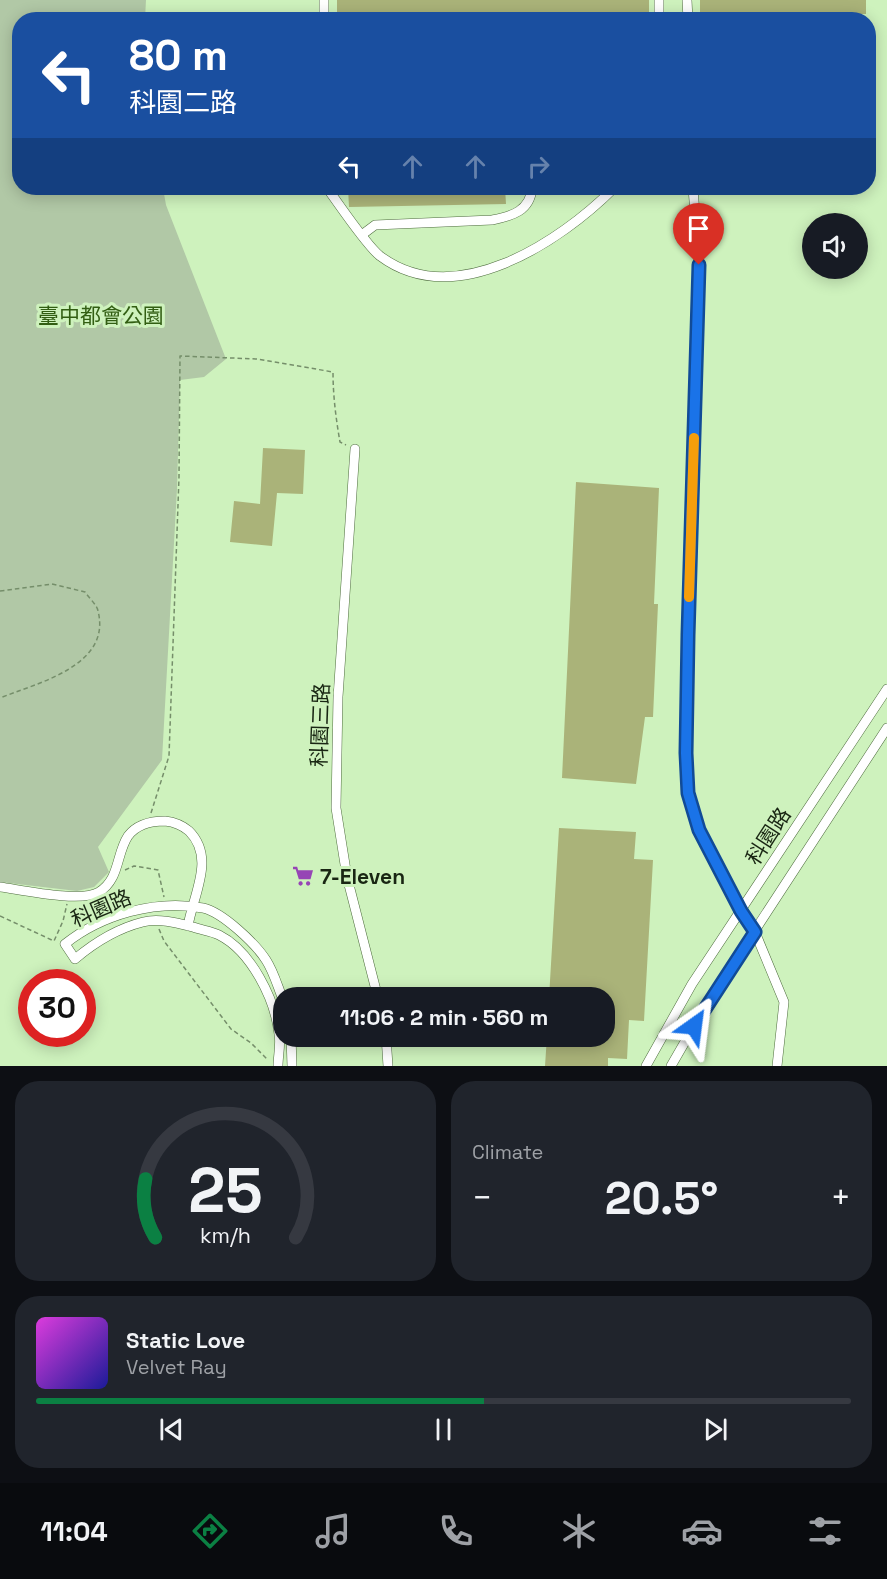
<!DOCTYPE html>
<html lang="en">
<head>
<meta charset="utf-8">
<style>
	body { margin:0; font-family:"Space Grotesk","Noto Sans TC",sans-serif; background:#20242c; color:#f1f3f6; height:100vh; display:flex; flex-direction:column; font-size:22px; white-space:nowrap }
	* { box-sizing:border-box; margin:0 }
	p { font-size:20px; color:#9ea1a6 }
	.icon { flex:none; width:33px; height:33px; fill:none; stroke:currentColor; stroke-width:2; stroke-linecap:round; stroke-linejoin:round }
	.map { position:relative; height:1066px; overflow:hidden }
	.drawer { display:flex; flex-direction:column; gap:15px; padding:15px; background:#0d0f14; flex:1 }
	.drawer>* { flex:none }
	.guide { position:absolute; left:12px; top:12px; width:864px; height:183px; border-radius:24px; box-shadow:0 3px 15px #0003; background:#1a4fa0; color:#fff; overflow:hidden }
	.tools { position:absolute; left:802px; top:213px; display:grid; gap:12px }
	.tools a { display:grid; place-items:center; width:66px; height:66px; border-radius:50%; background:#171b24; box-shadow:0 3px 15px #0003; font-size:30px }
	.speed { position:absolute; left:18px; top:969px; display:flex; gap:12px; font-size:30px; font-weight:700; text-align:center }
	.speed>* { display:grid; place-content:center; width:78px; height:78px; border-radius:50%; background:#171b24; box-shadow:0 3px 15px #0003; line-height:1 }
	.speed .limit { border:9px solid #d22; background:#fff; color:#111 }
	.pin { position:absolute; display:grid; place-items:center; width:51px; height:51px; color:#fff; margin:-62px -26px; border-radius:50% 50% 50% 0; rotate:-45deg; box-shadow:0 0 6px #0007 }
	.pin .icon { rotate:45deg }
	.me { position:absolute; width:66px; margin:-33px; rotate:31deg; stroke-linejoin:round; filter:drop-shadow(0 0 4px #0008) }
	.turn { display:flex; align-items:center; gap:21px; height:126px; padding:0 18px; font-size:27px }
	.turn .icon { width:78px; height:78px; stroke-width:2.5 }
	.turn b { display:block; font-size:42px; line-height:51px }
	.lanes { display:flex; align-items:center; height:57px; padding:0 18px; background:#0003; justify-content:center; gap:30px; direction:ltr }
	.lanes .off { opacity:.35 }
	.big { font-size:45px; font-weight:700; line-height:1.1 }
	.drawer .tile { flex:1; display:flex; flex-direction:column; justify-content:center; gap:9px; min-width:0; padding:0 21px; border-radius:24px; background:#20242c }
	.drawer .dial { align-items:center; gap:0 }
	.dial svg { height:156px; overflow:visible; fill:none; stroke:#363941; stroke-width:7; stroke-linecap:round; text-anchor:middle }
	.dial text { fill:#f1f3f6; stroke:none }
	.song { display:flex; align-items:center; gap:18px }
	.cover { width:72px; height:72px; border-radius:9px; background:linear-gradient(135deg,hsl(300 70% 55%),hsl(240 70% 35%)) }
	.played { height:6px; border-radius:3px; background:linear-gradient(90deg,#0b8043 55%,#363941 55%) }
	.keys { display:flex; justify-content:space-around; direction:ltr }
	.heat { display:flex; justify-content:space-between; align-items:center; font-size:33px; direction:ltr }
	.drawer .tiles { flex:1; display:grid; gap:15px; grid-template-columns:1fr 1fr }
	.tile:last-child { grid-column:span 2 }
	.trip { position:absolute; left:273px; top:987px; width:342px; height:60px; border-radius:24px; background:#171b24; box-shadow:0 3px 15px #0003; font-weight:700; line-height:60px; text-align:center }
	.menu { display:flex; height:96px; justify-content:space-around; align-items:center; background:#090b0e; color:#9ea1a6 }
	.menu .icon { width:42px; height:42px }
	.menu .on { color:#0b8043 }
	.menu b { font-size:27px; color:#f1f3f6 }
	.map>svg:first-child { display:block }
	.green { fill:#b1c8a6 }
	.building { fill:#aab379 }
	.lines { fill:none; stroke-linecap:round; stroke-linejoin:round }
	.minor-casing { stroke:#4e6c3e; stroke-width:10 }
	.path { stroke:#758e6a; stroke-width:1.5; stroke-dasharray:4.5 3; stroke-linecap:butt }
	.minor { stroke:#fff; stroke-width:9 }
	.route-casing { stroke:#114b97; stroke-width:15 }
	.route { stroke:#1a73e8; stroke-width:10 }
	.slow { stroke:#f59e0b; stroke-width:10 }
	.labels { text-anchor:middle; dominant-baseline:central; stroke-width:6; stroke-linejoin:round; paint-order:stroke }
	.park-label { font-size:21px; fill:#325e13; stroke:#cef2bd }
	.street-label { font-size:21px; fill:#192613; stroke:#cef2bd }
	.poi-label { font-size:21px; font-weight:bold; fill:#192613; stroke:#cef2bd; text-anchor:start }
</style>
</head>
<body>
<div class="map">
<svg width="887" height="1066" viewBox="0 0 887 1066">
	<rect width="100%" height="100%" fill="#cef2bd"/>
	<!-- green -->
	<path class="green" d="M 0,0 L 146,0 L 145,19 L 20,20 L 20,188 L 163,188 L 166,205 L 226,359 L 204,377 L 180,380 L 177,489 L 162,760 L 98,847 L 109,872 L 94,887 L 77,891 L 0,882 Z"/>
	<!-- building -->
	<path class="building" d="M 337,0 L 649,0 L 649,20 L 337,20 Z
		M 700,0 L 866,0 L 866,14 L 700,16 Z
		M 348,188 L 505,188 L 506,204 L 349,207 Z
		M 263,448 L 305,450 L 303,494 L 277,493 L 272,546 L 230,542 L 234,501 L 260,504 Z
		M 576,482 L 659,488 L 654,604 L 658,604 L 653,717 L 645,717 L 636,784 L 562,778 Z
		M 559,828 L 636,832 L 634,859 L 653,860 L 644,1021 L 629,1020 L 627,1059 L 608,1058 L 608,1066 L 545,1066 L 547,1036 L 604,1036 L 604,998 L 549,998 Z"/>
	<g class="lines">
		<defs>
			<path id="minor" d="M 687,0 L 688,20
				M 324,20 L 324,0
				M 659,20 L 659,0
				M 327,188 C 339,204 366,245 380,256 C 455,312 560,242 614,188
				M 693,188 L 699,265 L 688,635 L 686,753 L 688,793 L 699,829 L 741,911 L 755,932 L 784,1002 L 777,1066
				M 363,234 L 375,225 L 492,220 C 512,216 530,211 532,188
				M 355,449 L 338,697 L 336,808 L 347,877 L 378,998
				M 0,887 C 22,890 81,903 99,892 C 120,879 116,854 128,836 C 137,824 151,821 165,821 C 174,822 182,825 189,831 C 216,858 193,895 188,926
				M 291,1036 L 292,1066
				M 386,1036 L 388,1066
				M 278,1066 C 278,1056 281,1044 279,1034 C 275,999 251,951 219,935 C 211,931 201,930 193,927 C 177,923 159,918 143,922 C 119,928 94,943 75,959 L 65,944 C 101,915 156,899 203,908 C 222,912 255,943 266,960 C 274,972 278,988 284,1002
				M 646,1066 L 692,984 L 887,689
				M 671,1066 L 705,1007 L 887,728"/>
		</defs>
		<!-- minor casing -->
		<use href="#minor" class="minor-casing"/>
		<!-- path -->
		<path class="path" d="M 0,591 L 52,584 L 85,592 C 89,598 97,605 98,611 C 112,666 37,683 0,698
			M 151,813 L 169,756 L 179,477 L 180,356 L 257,359 L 333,372 C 333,396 336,419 340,442 L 346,445
			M 125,870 L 134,866 L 158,870 L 164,897
			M 0,916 L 54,941 L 63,921 L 67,904
			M 159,929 L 164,941 L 231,1029 L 251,1043 L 268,1060"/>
		<!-- minor -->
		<use href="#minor" class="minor"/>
	</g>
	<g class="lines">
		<defs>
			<path id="route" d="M 694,1026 L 755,932 L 741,911 L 699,830 L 688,793 L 686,753 L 688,635 L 699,265"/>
		</defs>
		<!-- route casing -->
		<use href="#route" class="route-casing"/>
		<!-- route -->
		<use href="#route" class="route"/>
		<!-- slow -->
		<path class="slow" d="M 689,597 L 694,438"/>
	</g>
	<!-- icons -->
	<defs>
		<symbol id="supermarket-bare" viewBox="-9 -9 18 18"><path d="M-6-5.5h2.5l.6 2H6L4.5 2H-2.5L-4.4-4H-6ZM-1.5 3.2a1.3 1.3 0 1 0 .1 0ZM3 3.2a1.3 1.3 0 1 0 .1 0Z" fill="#9645b5" stroke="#cef2bd" stroke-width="2.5" paint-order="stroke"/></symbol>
	</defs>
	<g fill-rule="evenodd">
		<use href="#supermarket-bare" x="288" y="861" width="30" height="30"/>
	</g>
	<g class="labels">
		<!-- park labels -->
		<g class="park-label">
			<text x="101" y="315">臺中都會公園</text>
		</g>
		<!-- street labels -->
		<g class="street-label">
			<text transform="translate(320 725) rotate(-88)">科園三路</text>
			<text transform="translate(768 836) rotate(-57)">科園路</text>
			<text transform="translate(101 908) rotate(-23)">科園路</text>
		</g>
		<!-- poi labels -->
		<g class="poi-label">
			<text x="320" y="876">7-Eleven</text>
		</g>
	</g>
</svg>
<div class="tools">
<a><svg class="icon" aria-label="sound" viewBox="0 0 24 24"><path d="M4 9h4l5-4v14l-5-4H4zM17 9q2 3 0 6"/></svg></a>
</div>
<div class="speed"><div class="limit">30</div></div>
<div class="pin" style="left:699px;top:265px;background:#d93025"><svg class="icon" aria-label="arrive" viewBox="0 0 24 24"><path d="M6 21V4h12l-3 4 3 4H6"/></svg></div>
<svg class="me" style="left:694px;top:1026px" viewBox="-20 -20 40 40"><path d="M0-17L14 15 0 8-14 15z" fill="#1a73e8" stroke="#fff" stroke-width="4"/></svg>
<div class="trip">11:06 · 2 min · 560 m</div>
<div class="guide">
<div class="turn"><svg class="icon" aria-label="left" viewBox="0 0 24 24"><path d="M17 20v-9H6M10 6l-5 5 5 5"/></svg><div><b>80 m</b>科園二路</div></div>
<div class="lanes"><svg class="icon" aria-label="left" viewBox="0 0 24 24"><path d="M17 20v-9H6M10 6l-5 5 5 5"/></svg><svg class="icon off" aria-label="ahead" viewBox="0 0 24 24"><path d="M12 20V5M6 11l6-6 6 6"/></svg><svg class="icon off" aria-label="ahead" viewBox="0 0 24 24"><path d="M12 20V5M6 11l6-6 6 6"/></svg><svg class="icon off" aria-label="right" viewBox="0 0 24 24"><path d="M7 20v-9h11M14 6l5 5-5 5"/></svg></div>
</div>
</div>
<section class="drawer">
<div class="tiles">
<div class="tile dial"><svg viewBox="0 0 100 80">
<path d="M14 69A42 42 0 1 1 86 69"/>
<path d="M14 69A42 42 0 0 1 9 39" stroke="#0b8043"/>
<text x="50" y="56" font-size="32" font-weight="700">25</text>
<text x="50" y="72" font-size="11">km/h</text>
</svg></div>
<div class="tile"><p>Climate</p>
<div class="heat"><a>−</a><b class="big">20.5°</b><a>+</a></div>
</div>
<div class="tile">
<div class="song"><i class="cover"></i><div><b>Static Love</b><p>Velvet Ray</p></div></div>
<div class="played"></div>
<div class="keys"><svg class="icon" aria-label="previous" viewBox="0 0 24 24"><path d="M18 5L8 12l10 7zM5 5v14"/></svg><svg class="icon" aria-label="pause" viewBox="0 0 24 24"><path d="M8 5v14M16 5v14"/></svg><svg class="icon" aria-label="next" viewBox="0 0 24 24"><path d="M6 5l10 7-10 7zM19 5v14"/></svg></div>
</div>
</div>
</section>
<nav class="menu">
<b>11:04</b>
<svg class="icon on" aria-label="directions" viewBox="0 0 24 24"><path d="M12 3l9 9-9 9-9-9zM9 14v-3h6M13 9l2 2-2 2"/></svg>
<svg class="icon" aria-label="music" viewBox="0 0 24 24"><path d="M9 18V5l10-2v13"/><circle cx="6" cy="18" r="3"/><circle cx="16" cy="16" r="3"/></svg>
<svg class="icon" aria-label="phone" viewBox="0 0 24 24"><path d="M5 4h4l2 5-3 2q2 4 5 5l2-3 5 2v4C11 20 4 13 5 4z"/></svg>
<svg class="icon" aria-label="climate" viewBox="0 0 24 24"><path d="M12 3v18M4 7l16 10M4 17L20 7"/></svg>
<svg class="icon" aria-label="car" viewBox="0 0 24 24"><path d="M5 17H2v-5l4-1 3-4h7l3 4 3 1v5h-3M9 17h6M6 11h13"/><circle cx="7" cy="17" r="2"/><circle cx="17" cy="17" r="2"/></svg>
<svg class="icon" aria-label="filters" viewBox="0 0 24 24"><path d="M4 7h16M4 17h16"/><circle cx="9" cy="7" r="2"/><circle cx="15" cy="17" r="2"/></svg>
</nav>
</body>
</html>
